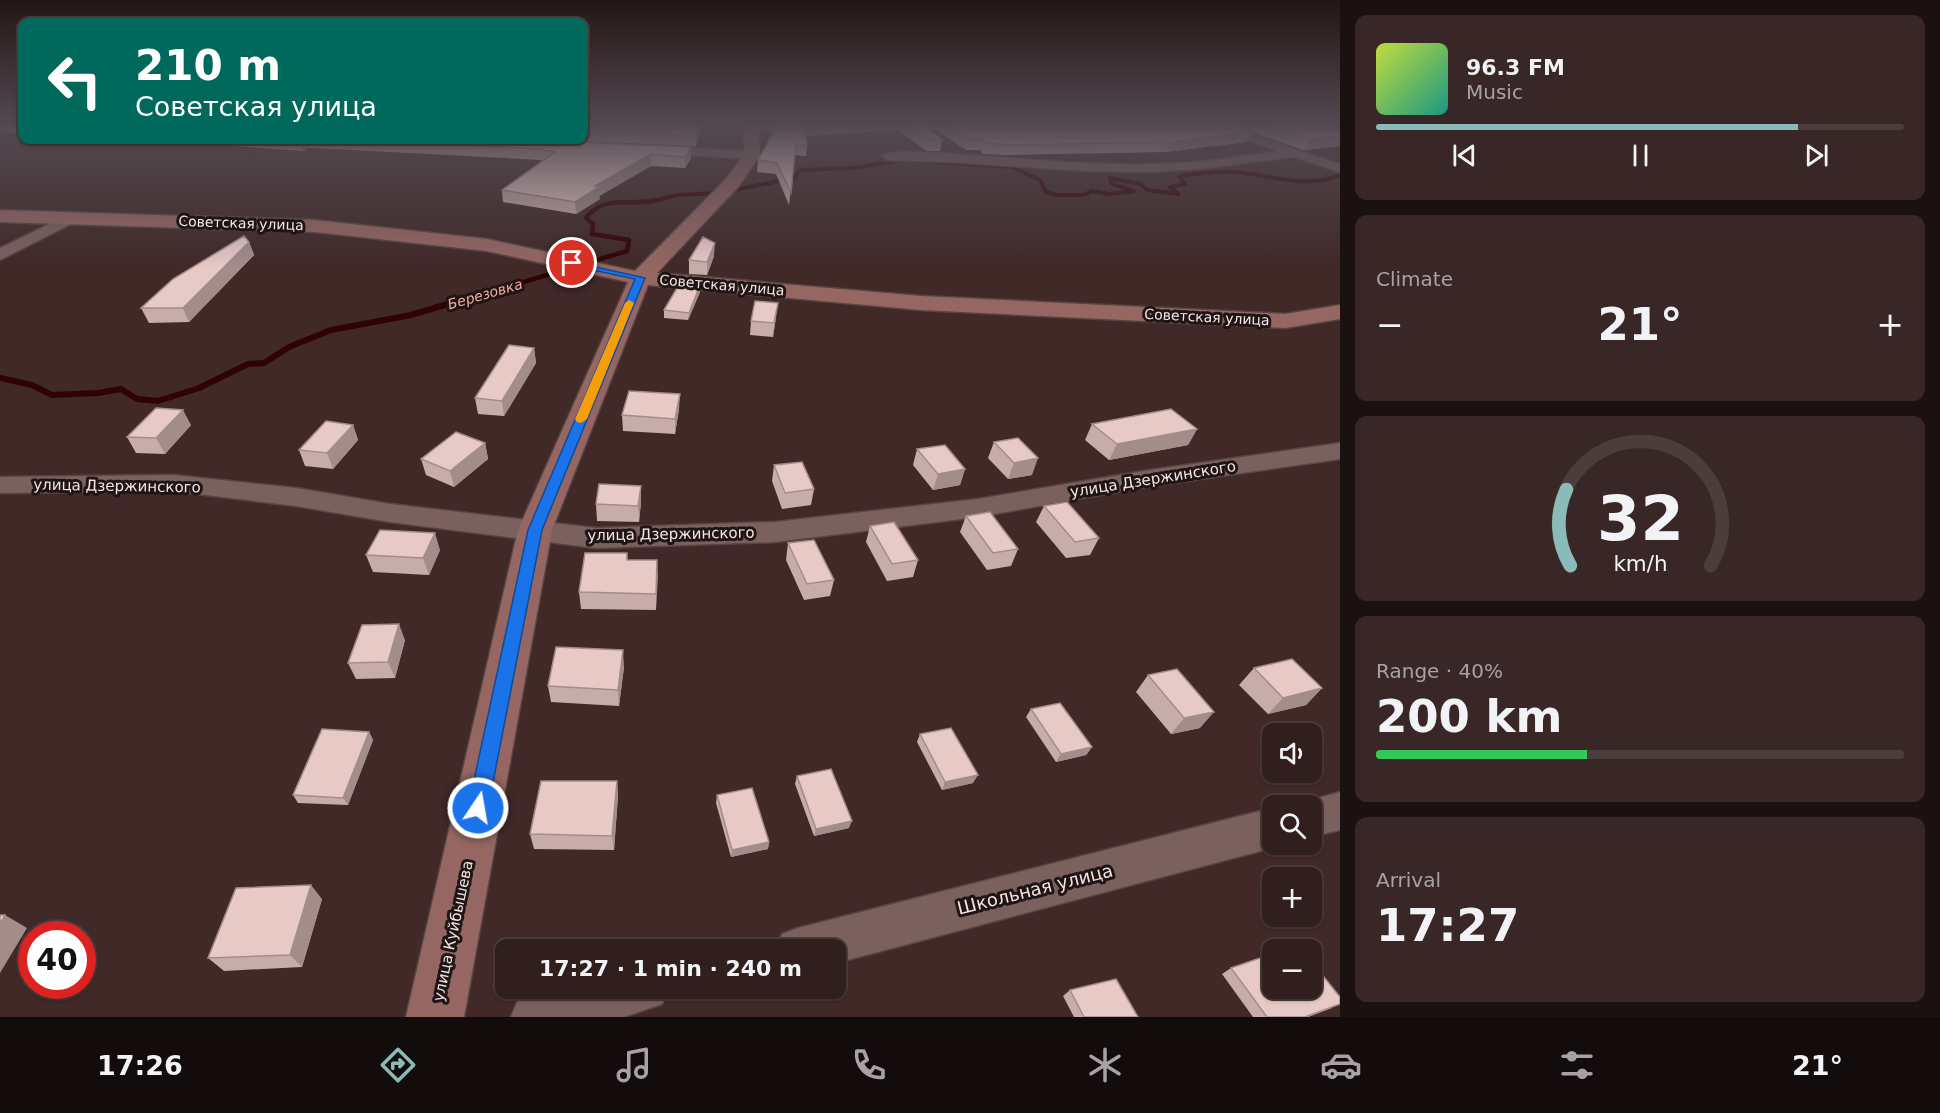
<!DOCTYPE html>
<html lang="en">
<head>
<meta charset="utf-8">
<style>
	body { margin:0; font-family:"DejaVu Sans",sans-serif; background:#382726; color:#f1f3f6; height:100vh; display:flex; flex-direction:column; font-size:22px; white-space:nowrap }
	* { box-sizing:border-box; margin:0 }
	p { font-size:20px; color:#a8a2a4 }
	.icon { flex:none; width:33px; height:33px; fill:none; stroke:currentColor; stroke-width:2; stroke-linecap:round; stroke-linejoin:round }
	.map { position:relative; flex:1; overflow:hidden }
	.panel { display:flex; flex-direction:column; gap:15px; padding:15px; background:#1a1110; width:600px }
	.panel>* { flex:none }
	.top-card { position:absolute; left:18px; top:18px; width:570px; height:126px; border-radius:12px; box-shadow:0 2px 4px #0004,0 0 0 2px #4b3d3b; background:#00695c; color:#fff; overflow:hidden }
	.tools { position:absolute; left:1262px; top:723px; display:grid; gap:12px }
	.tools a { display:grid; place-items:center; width:60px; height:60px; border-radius:12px; background:#301f1d; box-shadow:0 2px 4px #0004,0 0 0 2px #4b3d3b; font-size:30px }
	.speed { position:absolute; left:18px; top:921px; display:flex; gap:12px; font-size:30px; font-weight:700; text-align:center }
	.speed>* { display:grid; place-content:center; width:78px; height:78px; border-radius:50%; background:#301f1d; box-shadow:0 2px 4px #0004,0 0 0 2px #4b3d3b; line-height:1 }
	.speed .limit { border:9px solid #d22; background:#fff; color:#111 }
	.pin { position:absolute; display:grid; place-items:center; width:51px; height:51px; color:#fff; margin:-26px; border:3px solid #fff; border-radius:50%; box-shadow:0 2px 6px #0007 }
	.me { position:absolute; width:66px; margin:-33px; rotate:12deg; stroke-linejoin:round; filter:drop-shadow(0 0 4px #0008) }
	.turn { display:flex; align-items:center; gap:21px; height:126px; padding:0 18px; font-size:27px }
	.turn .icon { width:78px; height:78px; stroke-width:2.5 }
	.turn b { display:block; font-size:42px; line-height:51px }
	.big { font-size:45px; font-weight:700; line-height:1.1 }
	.panel .widget { flex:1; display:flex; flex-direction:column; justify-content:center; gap:9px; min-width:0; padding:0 21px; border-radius:12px; background:#382726 }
	.panel .dial { align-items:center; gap:0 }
	.dial svg { height:156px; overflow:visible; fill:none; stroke:#4b3d3b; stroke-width:7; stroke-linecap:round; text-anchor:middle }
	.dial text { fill:#f1f3f6; stroke:none }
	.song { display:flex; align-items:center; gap:18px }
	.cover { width:72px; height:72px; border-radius:9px; background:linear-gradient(135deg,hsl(70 70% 55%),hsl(170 70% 35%)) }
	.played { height:6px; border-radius:3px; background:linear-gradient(90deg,#8bbbb9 80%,#4b3d3b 80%) }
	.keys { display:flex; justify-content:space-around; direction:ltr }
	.heat { display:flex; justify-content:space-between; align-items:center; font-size:33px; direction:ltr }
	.charge { height:9px; border-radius:4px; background:linear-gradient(90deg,#34c759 40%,#4b3d3b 0) }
	.trip { position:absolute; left:495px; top:939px; width:351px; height:60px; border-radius:12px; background:#301f1d; box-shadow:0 2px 4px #0004,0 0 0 2px #4b3d3b; font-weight:700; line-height:60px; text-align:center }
	.tab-bar { display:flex; height:96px; justify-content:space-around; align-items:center; background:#130c0c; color:#a8a2a4 }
	.tab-bar .icon { width:42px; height:42px }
	.tab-bar .on { color:#8bbbb9 }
	.tab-bar b { font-size:27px; color:#f1f3f6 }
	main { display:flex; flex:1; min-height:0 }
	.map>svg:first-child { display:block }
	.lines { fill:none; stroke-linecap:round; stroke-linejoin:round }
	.stream-far2 { stroke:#300203; stroke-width:4 }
	.stream-far1 { stroke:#300203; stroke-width:4.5 }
	.stream { stroke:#300203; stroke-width:6 }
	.street-casing { stroke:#574543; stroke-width:3 }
	.secondary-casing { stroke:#574543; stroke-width:3 }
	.street { fill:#7b615e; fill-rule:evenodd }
	.secondary { fill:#956662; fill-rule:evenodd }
	.wall { fill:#c7adaa }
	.shaded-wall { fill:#a28d8b }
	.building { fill:#e7c9c6; stroke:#a28d8b; stroke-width:1.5 }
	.route { fill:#1a73e8; stroke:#114b97; stroke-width:1.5 }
	.slow { fill:#f59e0b }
	.labels { text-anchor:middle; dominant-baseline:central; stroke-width:6; stroke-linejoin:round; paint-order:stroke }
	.far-street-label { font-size:14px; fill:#f4e5e3; stroke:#1f1514 }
	.far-water-label { font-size:14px; font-style:italic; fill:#f9aba3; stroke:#1f1514 }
	.street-label { font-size:15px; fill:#f4e5e3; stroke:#1f1514 }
	.near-street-label { font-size:18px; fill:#f4e5e3; stroke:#1f1514 }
</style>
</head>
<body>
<main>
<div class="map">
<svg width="1340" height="1017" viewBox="0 0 1340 1017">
	<rect width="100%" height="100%" fill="#402927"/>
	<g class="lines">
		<!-- stream-far2 -->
		<path class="stream-far2" d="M 616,202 L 626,202
			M 650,202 L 677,195 L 719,193 L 794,178 L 801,170 L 853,168 L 903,160 L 1012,167 L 1040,180 L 1046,192 L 1057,195 L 1083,195 L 1092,191 L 1110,194 L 1134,191 L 1112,184 L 1110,178 L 1140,184 L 1147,190 L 1178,194 L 1170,187 L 1185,184 L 1179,177 L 1185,175 C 1201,174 1217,171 1232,172 C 1269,174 1304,190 1340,175"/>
		<!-- stream-far1 -->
		<path class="stream-far1" d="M 470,298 L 627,251 L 629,240 L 592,234 L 593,224 L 586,218 C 606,193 629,207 656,200"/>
		<!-- stream -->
		<path class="stream" d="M 0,378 L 32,385 L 52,395 L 98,393 L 121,389 L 137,399 L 158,401 L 199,388 L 248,364 L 264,363 L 289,347 L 331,330 L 411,315 L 475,296"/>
		<defs>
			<path id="street" d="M 746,125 L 773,125 C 767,130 754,130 747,128 Z
				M 1205,125 L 1223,125 L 1340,164 L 1340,172 L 1294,157 L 1206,168 L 1152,172 L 1085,171 L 953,162 L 887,160 L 881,156 C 890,147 955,154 971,155 C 1032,159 1093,166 1154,164 C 1196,163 1237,157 1278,151 Z
				M 656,146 L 752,151 L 758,155 L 752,159 L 652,153 L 650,150 Z
				M 72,213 L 80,218 L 77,221 L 0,260 L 0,248 Z
				M 1340,443 L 1340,459 L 1144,487 L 978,517 L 775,542 L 596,548 L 390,522 L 296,506 L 173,491 L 0,493 L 0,477 L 173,475 L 296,488 L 390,504 L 596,528 L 775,522 L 978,499 L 1144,471 Z
				M 1340,792 L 1340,830 L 1311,837 L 1311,806 L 1297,804 Z
				M 1272,808 L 1272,844 L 1280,844 L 1272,848 L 836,963 L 836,950 L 776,950 L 782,934 L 798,928 Z
				M 553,988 L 669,988 L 662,1004 L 624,1017 L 511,1017 L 518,1000 Z"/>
			<path id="secondary" d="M 744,125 L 758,125 L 760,155 L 738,187 L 657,273 L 921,296 L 1285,314 L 1340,305 L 1340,319 L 1285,328 L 921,310 L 648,285 L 552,530 L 464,1017 L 406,1017 L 518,530 L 628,282 L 487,251 L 315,232 L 0,222 L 0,210 L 315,220 L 487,239 L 635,271 L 726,179 L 744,155 Z"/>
		</defs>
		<!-- street casing -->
		<use href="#street" class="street-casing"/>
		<!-- secondary casing -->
		<use href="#secondary" class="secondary-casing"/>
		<!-- street -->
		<use href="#street" class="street"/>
		<!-- secondary -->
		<use href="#secondary" class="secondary"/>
	</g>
	<!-- wall -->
	<path class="wall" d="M 0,125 L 22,125 L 22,133 L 4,132 Z
		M 584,125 L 702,125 L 696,146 L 549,140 L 584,140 Z
		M 770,125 L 1340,125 L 1340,146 L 1304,150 L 1251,132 L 1246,142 L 1166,152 L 1005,155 L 983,154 L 980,150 L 966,150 L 936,130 L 926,127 L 942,140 L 940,151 L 927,151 L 897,130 L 806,136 L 807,145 L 806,156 L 795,155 L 789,205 L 776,174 L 757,172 L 758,160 L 773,133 L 770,129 Z
		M 107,140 L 525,140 L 691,147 L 691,158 L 685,168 L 651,166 L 599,196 L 600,199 L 576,214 L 503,202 L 502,190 L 542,162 L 541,160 L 333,149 L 307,148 L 303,151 L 174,142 L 170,144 Z
		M 249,242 L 254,255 L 189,322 L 149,323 L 141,308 Z
		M 714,256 L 707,275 L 689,274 L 689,260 Z
		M 700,292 L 688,320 L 664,318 L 664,310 Z
		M 776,317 L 773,337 L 750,335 L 751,321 Z
		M 534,348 L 536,363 L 504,416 L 478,414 L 475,398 Z
		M 679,409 L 675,434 L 623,431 L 622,415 Z
		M 1092,424 L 1197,429 L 1188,445 L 1109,460 L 1085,440 Z
		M 191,425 L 165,454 L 136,453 L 127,437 Z
		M 353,425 L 358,440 L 333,469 L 305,466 L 299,450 Z
		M 994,442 L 1032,475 L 1008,479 L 988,458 Z
		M 485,443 L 488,459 L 454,487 L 426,475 L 421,459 Z
		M 917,449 L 965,469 L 960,485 L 933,490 L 913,465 Z
		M 774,465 L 814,489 L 811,505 L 782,509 L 772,481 Z
		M 641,502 L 639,522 L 597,521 L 596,504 Z
		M 1044,506 L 1099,538 L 1090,555 L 1066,558 L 1036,522 Z
		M 966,516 L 1018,549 L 1011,566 L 987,570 L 960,532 Z
		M 870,526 L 918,560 L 913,577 L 887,581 L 866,542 Z
		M 788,543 L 834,580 L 830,596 L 804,600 L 786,560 Z
		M 440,550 L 429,575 L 373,572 L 366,555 Z
		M 627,560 L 657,560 L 656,610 L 581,609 L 579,592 Z
		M 405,640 L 395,678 L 356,679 L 348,663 Z
		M 624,667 L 619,706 L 551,702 L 548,686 Z
		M 1254,668 L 1322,688 L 1306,705 L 1268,714 L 1239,685 Z
		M 1148,675 L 1200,728 L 1171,734 L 1136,692 Z
		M 1031,709 L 1092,747 L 1086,755 L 1056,762 L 1026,717 Z
		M 369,732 L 373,740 L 348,805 L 298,803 L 293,795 Z
		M 920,734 L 973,783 L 942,790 L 917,742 Z
		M 797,776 L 849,828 L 814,836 L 795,784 Z
		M 617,781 L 618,796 L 614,850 L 534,849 L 530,834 Z
		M 717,795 L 769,842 L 768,849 L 731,857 L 716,803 Z
		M 322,899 L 302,967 L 224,971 L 208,958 Z
		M 1231,968 L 1332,1008 L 1308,1017 L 1253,1017 L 1222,974 Z
		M 1070,990 L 1138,1017 L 1074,1017 L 1063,996 Z"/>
	<!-- shaded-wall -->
	<path class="shaded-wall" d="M 0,125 L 4,132 L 0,133 Z
		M 699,125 L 702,125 L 696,146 L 696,136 Z
		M 815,125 L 898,125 L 897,130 L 803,136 L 804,126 Z
		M 1252,132 L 1246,142 L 1166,152 L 1171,142 Z
		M 1340,136 L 1340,146 L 1304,150 L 1310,139 Z
		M 168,140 L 173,140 L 174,142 L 170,144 Z
		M 299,140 L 304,140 L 307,148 L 303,151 Z
		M 691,147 L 691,158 L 685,168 L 685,157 Z
		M 651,154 L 651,166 L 599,196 L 600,199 L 576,214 L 575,202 L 595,186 Z
		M 249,242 L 254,255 L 189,322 L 183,308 Z
		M 715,243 L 714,256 L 707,275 L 707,262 Z
		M 700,285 L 700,292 L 688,320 L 689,313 Z
		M 778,303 L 776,317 L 773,337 L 774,323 Z
		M 534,348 L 536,363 L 504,416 L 502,401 Z
		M 680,394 L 679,409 L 675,434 L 675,419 Z
		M 183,410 L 191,425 L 165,454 L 156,438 Z
		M 353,425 L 358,440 L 333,469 L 327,453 Z
		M 1197,429 L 1188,445 L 1109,460 L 1117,444 Z
		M 485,443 L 488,459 L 454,487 L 450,471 Z
		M 1038,458 L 1032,475 L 1008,479 L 1014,463 Z
		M 965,469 L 960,485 L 933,490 L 938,474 Z
		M 641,486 L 641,502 L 639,522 L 638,506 Z
		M 435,533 L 440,550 L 429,575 L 423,558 Z
		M 657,560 L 658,577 L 656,610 L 656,594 Z
		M 399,624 L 405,640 L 395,678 L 388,662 Z
		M 623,650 L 624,667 L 619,706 L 618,690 Z
		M 1322,688 L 1306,705 L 1268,714 L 1283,698 Z
		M 1214,712 L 1200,728 L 1171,734 L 1184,718 Z
		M 369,732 L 373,740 L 348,805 L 343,798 Z
		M 1092,747 L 1086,755 L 1056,762 L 1061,754 Z
		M 978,775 L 973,783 L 942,790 L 945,782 Z
		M 617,781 L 618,796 L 614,850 L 612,836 Z
		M 852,821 L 849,828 L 814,836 L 816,829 Z
		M 769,842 L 768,849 L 731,857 L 732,850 Z
		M 311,885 L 322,899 L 302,967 L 290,955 Z
		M 5,915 L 27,928 L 0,973 L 0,924 Z
		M 1340,1004 L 1308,1017 L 1305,1017 Z"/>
	<!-- building -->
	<path class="building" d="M 584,125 L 699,125 L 696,136 L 584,131 Z
		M 778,125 L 815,125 L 804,126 L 807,145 L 796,144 L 791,193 L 777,163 L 758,160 Z
		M 906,125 L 924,125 L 942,140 L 930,140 Z
		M 947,125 L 1235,125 L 1252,132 L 1171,142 L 1008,145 L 986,143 L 982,139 L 968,140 Z
		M 1266,125 L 1340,125 L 1340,136 L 1310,139 Z
		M 354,140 L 525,140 L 691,147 L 685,157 L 651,154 L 595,186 L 599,187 L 575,202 L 502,190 L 555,152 L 540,150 L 543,149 Z
		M 244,236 L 249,242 L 183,308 L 141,308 L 173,279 Z
		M 703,237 L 715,243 L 707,262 L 689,260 Z
		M 680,283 L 700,285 L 689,313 L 664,310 Z
		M 755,301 L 778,303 L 774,323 L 751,321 Z
		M 509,345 L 534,348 L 502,401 L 475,398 Z
		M 629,391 L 680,394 L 675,419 L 622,415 Z
		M 156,408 L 183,410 L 156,438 L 127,437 Z
		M 1171,409 L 1197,429 L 1117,444 L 1092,424 Z
		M 326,421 L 353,425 L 327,453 L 299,450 Z
		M 456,432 L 485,443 L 450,471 L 421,459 Z
		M 1018,438 L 1038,458 L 1014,463 L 994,442 Z
		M 945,445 L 965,469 L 938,474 L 917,449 Z
		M 802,462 L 814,489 L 785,493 L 774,465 Z
		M 599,484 L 641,486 L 638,506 L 596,504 Z
		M 1067,502 L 1099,538 L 1075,542 L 1044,506 Z
		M 990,512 L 1018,549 L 993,553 L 966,516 Z
		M 894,522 L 918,560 L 892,564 L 870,526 Z
		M 380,530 L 435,533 L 423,558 L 366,555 Z
		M 814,540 L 834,580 L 807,584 L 788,543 Z
		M 585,553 L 627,553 L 627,560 L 657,560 L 656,594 L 579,592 Z
		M 399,624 L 388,662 L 348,663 L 362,625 Z
		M 556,647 L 623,650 L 618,690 L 548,686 Z
		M 1292,659 L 1322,688 L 1283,698 L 1254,668 Z
		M 1177,669 L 1214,712 L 1184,718 L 1148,675 Z
		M 1060,703 L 1092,747 L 1061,754 L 1031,709 Z
		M 951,728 L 978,775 L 945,782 L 920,734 Z
		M 322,729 L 369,732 L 343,798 L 293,795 Z
		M 831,769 L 852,821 L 816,829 L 797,776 Z
		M 541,781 L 617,781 L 612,836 L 530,834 Z
		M 752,788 L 769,842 L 732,850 L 717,795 Z
		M 311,885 L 290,955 L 208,958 L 236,888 Z
		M 0,915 L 5,915 L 0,924 Z
		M 1297,945 L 1301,950 L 1284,950 Z
		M 1272,954 L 1272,988 L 1311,988 L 1311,961 L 1340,997 L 1340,1004 L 1305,1017 L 1267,1017 L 1231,968 Z
		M 1116,979 L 1138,1017 L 1084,1017 L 1070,990 Z"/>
	<!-- sky -->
	<linearGradient id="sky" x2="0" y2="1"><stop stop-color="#231715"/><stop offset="0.47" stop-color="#534952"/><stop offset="1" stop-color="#534952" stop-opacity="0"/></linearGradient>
	<rect width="1340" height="267" fill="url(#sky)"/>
	<!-- route -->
	<path class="route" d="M 569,261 L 645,278 L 542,530 L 488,808 L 485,815 L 478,818 L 471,815 L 468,808 L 528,530 L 635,279 L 569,265 Z"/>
	<!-- slow -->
	<path class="slow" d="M 629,300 L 634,303 L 587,419 L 581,423 L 577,422 L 575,419 L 625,303 Z"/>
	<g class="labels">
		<!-- far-street labels -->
		<g class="far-street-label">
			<text transform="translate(241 223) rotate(2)">Советская улица</text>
			<text transform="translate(722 285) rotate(5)">Советская улица</text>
			<text transform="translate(1207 317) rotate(3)">Советская улица</text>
		</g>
		<!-- far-water labels -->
		<g class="far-water-label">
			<text transform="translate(485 294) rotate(-16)">Березовка</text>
		</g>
		<!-- street labels -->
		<g class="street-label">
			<text transform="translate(1153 479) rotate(-9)">улица Дзержинского</text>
			<text transform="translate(117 486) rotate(1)">улица Дзержинского</text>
			<text transform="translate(671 534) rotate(-1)">улица Дзержинского</text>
			<text transform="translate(453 931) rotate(-78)">улица Куйбышева</text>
		</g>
		<!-- near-street labels -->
		<g class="near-street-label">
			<text transform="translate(1035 889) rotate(-14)">Школьная улица</text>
		</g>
	</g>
</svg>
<div class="tools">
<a><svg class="icon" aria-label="sound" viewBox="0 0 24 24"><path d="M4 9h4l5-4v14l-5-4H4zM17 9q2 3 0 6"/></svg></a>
<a><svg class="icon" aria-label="search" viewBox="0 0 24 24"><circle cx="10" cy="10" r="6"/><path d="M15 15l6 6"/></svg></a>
<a>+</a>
<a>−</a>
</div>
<div class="speed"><div class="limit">40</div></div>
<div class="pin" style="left:572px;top:263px;background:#d93025"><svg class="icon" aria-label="arrive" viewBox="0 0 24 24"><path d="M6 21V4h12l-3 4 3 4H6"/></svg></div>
<svg class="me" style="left:478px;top:808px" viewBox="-20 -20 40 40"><circle r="17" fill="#1a73e8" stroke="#fff" stroke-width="3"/><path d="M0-11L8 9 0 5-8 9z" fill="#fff"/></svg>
<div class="trip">17:27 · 1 min · 240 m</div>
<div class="top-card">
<div class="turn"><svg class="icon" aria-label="left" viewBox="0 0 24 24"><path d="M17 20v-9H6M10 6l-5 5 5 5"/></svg><div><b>210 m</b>Советская улица</div></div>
</div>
</div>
<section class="panel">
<div class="widget">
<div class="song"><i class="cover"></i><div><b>96.3 FM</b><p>Music</p></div></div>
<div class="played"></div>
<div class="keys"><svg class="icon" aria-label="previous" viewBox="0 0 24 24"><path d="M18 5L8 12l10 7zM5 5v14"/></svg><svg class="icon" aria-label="pause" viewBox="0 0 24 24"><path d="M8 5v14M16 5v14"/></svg><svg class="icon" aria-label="next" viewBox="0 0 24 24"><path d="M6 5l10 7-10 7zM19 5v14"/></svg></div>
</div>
<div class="widget"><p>Climate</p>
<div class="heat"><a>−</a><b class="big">21°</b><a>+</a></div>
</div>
<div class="widget dial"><svg viewBox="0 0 100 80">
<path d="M14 69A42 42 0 1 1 86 69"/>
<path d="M14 69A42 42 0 0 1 12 30" stroke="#8bbbb9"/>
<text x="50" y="56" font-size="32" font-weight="700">32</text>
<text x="50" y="72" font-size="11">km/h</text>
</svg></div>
<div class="widget"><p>Range · 40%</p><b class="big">200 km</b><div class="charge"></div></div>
<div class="widget"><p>Arrival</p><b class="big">17:27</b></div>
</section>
</main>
<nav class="tab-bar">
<b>17:26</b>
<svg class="icon on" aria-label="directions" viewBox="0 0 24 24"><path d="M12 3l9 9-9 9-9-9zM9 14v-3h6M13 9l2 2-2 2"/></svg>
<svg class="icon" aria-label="music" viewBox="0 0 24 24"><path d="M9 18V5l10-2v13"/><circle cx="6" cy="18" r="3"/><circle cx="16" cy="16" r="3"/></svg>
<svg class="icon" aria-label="phone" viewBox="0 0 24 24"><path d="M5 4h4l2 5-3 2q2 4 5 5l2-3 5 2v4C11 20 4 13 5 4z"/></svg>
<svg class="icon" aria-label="climate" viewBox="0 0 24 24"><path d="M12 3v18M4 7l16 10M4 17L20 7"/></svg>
<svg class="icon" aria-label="car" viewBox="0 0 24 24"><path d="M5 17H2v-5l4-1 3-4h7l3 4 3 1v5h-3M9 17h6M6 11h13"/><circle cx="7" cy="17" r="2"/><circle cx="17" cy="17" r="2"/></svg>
<svg class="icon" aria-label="filters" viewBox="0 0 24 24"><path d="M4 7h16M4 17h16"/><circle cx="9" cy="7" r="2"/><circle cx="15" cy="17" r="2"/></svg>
<b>21°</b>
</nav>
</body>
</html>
